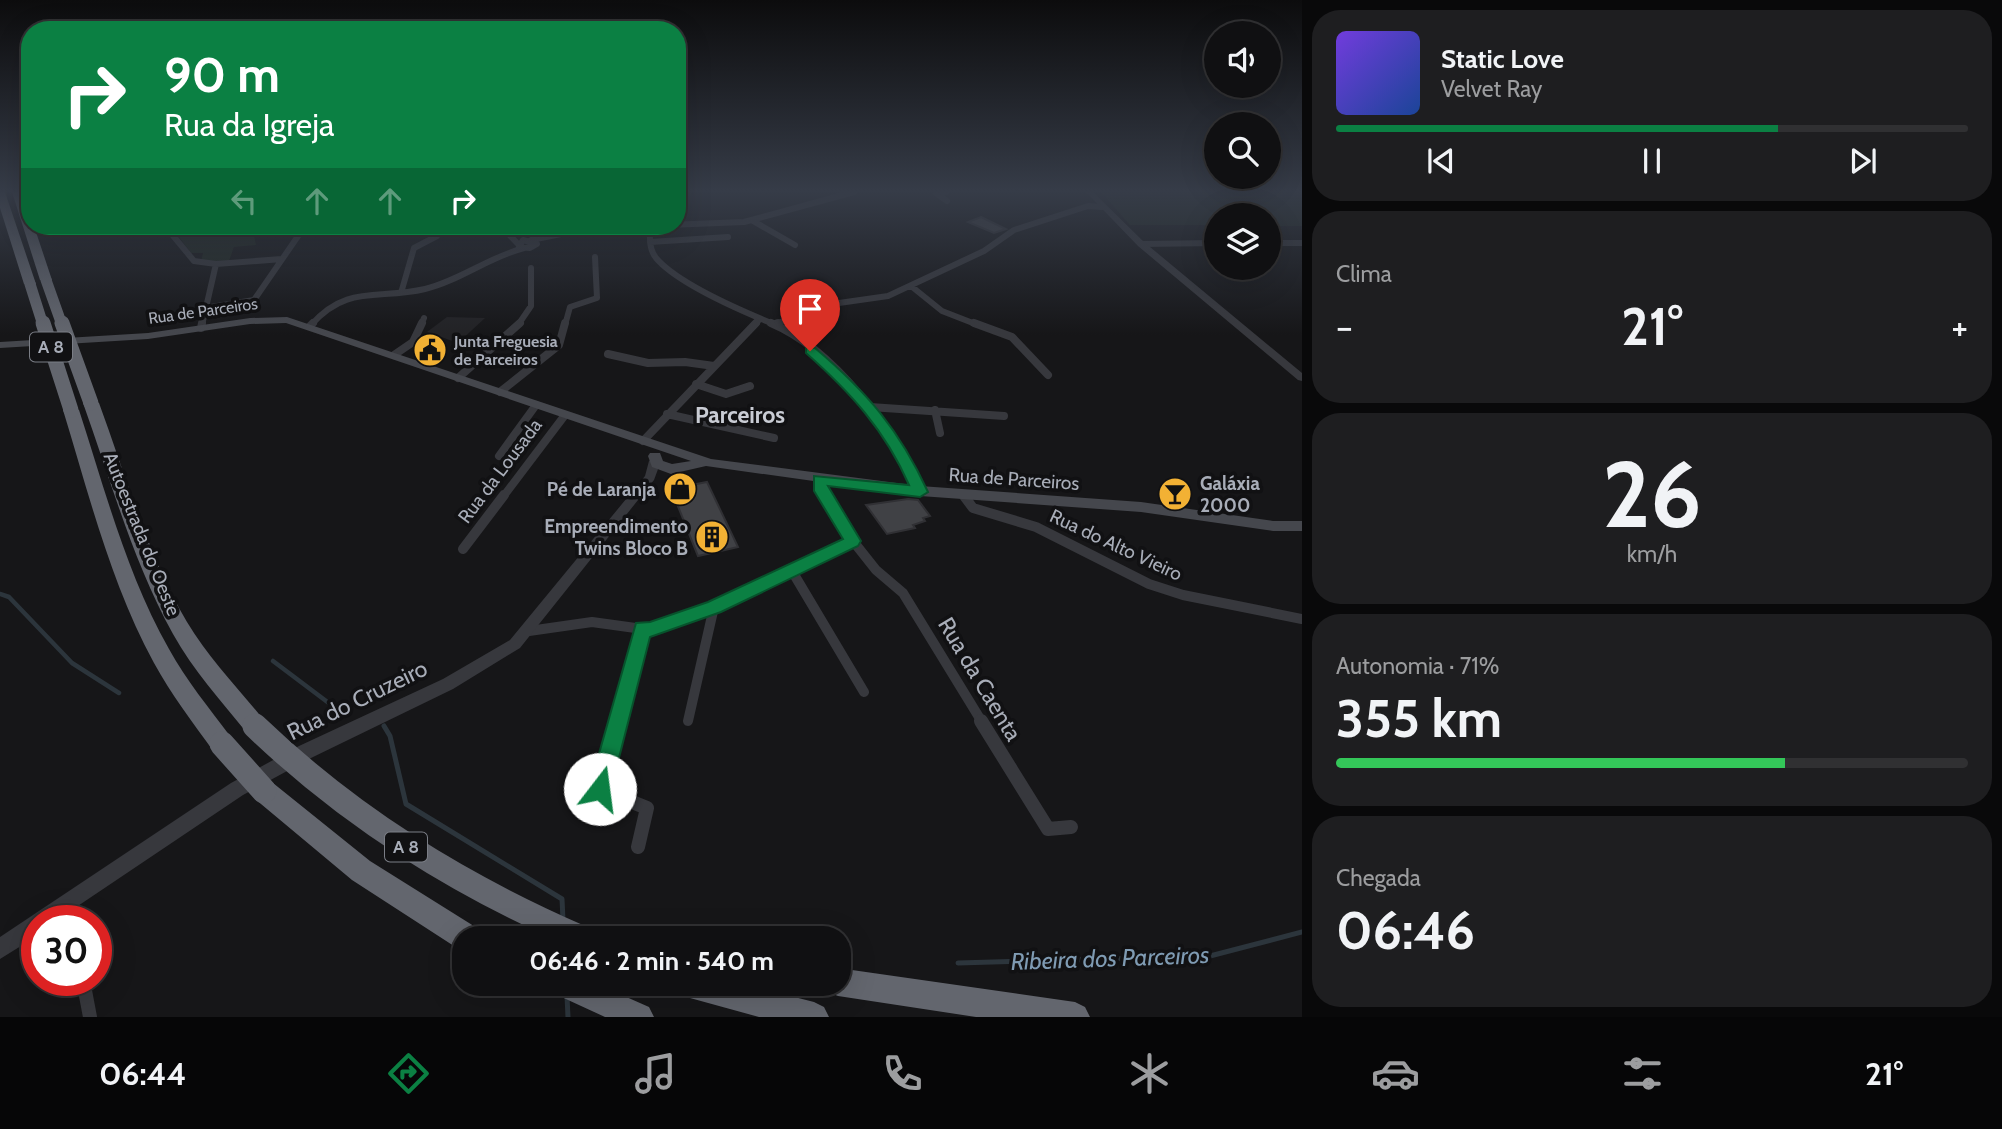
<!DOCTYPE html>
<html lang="pt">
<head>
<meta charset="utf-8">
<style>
	body { margin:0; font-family:Cabin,sans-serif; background:#1e1e20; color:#f1f3f6; height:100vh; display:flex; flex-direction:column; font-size:26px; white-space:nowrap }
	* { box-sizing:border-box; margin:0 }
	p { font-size:23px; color:#9c9d9f }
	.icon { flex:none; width:38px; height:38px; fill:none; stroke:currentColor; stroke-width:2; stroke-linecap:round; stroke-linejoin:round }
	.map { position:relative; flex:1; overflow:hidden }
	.sheet { display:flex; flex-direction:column; gap:10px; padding:10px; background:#09090a; width:700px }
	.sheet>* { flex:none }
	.hud { position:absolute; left:21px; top:21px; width:665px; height:214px; border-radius:28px; box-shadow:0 7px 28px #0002,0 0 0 2px #303032; background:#0b8043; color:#fff; overflow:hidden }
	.tools { position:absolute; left:1204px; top:21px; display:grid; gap:14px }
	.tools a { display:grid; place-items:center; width:77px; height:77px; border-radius:50%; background:#101012; box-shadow:0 7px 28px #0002,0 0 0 2px #303032; font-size:35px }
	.speed { position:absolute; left:21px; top:905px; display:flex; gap:14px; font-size:35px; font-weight:700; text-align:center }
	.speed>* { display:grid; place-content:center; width:91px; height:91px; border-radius:50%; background:#101012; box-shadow:0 7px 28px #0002,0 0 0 2px #303032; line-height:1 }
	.speed .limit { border:10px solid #d22; background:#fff; color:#111 }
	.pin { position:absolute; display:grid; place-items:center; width:60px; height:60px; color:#fff; margin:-72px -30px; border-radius:50% 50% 50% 0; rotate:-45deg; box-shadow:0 0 7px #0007 }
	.pin .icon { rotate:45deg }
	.me { position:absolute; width:77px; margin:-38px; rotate:15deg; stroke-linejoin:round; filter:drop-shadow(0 0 5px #0008) }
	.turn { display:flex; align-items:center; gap:24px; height:147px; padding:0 28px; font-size:32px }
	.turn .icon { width:91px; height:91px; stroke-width:2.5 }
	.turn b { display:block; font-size:49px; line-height:60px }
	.lanes { display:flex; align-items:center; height:66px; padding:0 28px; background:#0003; justify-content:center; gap:35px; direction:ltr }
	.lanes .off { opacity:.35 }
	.big { font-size:52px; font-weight:800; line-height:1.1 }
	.sheet .card { flex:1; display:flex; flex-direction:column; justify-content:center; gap:10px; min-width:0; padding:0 24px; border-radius:28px; background:#1e1e20 }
	.sheet .dial { align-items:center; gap:0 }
	.dial b { font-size:91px; line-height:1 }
	.song { display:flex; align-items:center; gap:21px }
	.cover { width:84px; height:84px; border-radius:10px; background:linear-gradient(135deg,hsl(260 70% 55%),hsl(220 70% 35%)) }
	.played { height:7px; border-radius:4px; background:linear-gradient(90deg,#0b8043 70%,#303032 70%) }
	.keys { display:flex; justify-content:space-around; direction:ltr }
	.heat { display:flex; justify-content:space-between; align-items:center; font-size:38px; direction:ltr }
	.charge { height:10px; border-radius:5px; background:linear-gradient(90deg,#34c759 71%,#303032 0) }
	.trip { position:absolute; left:452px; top:926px; width:399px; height:70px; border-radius:28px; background:#101012; box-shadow:0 7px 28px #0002,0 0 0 2px #303032; font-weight:800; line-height:70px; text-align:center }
	.menu { display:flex; height:112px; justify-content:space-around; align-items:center; background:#060607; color:#9c9d9f }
	.menu .icon { width:49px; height:49px }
	.menu .on { color:#0b8043 }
	.menu b { font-size:32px; color:#f1f3f6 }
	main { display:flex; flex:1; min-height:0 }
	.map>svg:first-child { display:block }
	.built { fill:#222225 }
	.green { fill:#1e261f }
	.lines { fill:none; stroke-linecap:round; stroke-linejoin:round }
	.stream-far1 { stroke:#2c353c; stroke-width:4.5 }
	.stream { stroke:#2c353c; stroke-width:5 }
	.building { fill:#404145; stroke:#303034; stroke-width:2 }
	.minor-far3 { stroke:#37383d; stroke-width:6 }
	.minor-far2 { stroke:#37383d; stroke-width:8 }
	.minor-far1 { stroke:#37383d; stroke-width:10 }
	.minor { stroke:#37383d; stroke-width:14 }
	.tertiary { fill:#37383d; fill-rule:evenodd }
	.secondary { fill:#45474d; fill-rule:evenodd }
	.motorway { fill:#63666e; fill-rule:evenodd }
	.motorway-bridge-far2 { stroke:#63666e; stroke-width:11 }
	.motorway-bridge-far1 { stroke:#63666e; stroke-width:15 }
	.motorway-bridge { stroke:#63666e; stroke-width:25 }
	.route { fill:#0b8043; stroke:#07532c; stroke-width:2 }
	.labels { text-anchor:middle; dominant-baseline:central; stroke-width:7; stroke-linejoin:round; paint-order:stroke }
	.far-street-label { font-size:16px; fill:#a8adb8; stroke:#111113 }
	.far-poi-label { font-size:16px; font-weight:bold; fill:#a8adb8; stroke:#111113; text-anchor:start }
	.shield { fill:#111113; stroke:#7b7e86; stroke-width:2 }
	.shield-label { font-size:18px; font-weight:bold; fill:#a8adb8 }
	.street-label { font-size:19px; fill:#a8adb8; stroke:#111113 }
	.poi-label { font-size:19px; font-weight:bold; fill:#a8adb8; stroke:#111113; text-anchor:end }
	.quarter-label { font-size:23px; font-weight:bold; fill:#c9ccd4; stroke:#111113 }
	.near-street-label { font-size:23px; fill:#a8adb8; stroke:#111113 }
	.near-water-label { font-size:24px; font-style:italic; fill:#7f9bb3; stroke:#111113 }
</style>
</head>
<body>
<main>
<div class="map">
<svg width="1302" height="1017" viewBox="0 0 1302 1017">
	<rect width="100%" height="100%" fill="#161618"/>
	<!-- built -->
	<path class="built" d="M 447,317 L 485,318 L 458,343 L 427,332 Z"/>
	<!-- green -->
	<path class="green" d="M 1101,192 L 1302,192 L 1302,226 L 1269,226 L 1269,215 L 1216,215 L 1216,225 L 1130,225 Z
		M 204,226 L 213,226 L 219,232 L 252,226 L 256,245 L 234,247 L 229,261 L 201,261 L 203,253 L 191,253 L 176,233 Z"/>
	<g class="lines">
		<!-- stream-far1 -->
		<path class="stream-far1" d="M 0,594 L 9,597 L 72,663 L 119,693
			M 273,661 L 342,713"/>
		<!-- stream -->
		<path class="stream" d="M 384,726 L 390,736 L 406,804 L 562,899 L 563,920
			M 958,963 L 1210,956 L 1302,932
			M 567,996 L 568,1017"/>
	</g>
	<!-- building -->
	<path class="building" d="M 981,217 L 1006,229 L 994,233 L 968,222 Z
		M 707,482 L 738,547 L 698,556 L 671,489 Z
		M 908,499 L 918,500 L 930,516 L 923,518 L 925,521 L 913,525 L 915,528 L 887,534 L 866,505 Z"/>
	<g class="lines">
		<!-- minor-far3 -->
		<path class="minor-far3" d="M 946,192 L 936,193 L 947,201
			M 753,221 L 795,245
			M 165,226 L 194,261 L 216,264 L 202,325
			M 462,226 L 482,229 L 501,226
			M 501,226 L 518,244
			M 651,227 C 649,238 649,249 656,258 C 678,284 744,312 776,325
			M 523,240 L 537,244 L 530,248 L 519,247 Z
			M 531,240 L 591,228 L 744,222 L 854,192
			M 650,242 L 728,237
			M 1269,243 L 1302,243
			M 1141,244 L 1216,243
			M 216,264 L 282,259
			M 911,286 L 942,311 L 978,325
			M 401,293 L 414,248 L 437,236 L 444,226
			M 205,308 L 254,300 L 305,226
			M 775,324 L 832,304 L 888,296 L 984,251 L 1014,230 L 1088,206 L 1102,207
			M 311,325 C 347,284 378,300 425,289 C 459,281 489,257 524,248
			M 421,325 L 424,318
			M 518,325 L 531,306 L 531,268
			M 565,325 L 570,307 L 597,298 L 595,257
			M 755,325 L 759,320"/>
		<!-- minor-far2 -->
		<path class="minor-far2" d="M 771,323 C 833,349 895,431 920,491
			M 974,323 L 1012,337 L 1048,375
			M 775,324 L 778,323
			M 310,326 L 313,323
			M 201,328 L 202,323
			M 608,354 L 648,363 L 685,362 L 714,366
			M 394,355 L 413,342 L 422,323
			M 458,378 L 520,323
			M 696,384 L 726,394 L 750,386
			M 500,392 L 559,345 L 565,323
			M 870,407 L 1004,416
			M 935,410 L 940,433
			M 667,414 L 774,438
			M 643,441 L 756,323
			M 499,456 L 536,405
			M 820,479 L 826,497
			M 503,497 L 565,415"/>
		<!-- minor-far1 -->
		<path class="minor-far1" d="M 964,496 L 973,508 L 1036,527 L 1149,584 L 1183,595 L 1302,619
			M 853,541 L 876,570 L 903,593 L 982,722
			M 463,549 L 504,495
			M 792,571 L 864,692
			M 529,631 L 592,622 L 650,630 L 714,607 L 853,541 L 824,495
			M 688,721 L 714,607
			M 618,722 L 643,629"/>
		<!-- minor -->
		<path class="minor" d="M 618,721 L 600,789 L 647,808 L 638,847
			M 981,721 L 1048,829 L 1071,827
			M 68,902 L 71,920
			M 83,980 L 90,1017"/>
		<!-- tertiary -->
		<path class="tertiary" d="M 1086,192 L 1093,192 L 1144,242 L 1302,373 L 1302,381 L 1298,380 L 1138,246 Z
			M 655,457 L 661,461 L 654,480 L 520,648 L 453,689 L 311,758 L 243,795 L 57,920 L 37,920 L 37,936 L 0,959 L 0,937 L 231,783 L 299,746 L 443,679 L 510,640 L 645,476 L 649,461 Z"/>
		<!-- secondary -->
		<path class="secondary" d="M 287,317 L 711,459 L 920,486 L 1141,502 L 1273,521 L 1302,521 L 1302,531 L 1273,531 L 1141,512 L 920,496 L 706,466 L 671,474 L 652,467 L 648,456 L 650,453 L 660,453 L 663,461 L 672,464 L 691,461 L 286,323 L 250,324 L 148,339 L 0,348 L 0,342 L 148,333 L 250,318 Z"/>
		<!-- motorway -->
		<path class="motorway" d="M 0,192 L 5,192 L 36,284 L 34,287 L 24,284 L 0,208 Z
			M 12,192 L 22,192 L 30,215 L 30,226 L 34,226 L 52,280 L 50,283 L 40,280 Z
			M 91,398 L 99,403 C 126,476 147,554 187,622 C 208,657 237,687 263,719 L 266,726 L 263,733 L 255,737 L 247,733 C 221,701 193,670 173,634 C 133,562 111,481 83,403 Z
			M 71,405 L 79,410 C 105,490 127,575 169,649 C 186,680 209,708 230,736 L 234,744 L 230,752 L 222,755 L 214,752 C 193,723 171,694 154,663 C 111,584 89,495 63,410 Z
			M 264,779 L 273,783 L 370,861 L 477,928 L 481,938 L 464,938 L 464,950 L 457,948 L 352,880 L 255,799 L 252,791 L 255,783 Z
			M 838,968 L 1075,1002 L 1085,1007 L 1090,1017 L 976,1017 L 838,996 L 828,992 L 824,984 L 838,984 Z
			M 551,984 L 597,984 L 649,1007 L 654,1017 L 605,1017 L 555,994 Z
			M 676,984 L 743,984 L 814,1002 L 824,1007 L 829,1017 L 759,1017 L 690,998 L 680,994 Z"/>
		<!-- motorway-bridge-far2 -->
		<path class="motorway-bridge-far2" d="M 46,280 L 62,325
			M 30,284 L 43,325"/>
		<!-- motorway-bridge-far1 -->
		<path class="motorway-bridge-far1" d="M 43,323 L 71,410
			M 62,323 L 91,403"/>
		<!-- motorway-bridge -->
		<path class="motorway-bridge" d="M 255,726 C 351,818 458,884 579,937
			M 222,744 L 264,791"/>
	</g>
	<!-- sky -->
	<linearGradient id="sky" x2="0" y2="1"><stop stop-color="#0c0c0d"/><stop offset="0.57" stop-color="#363c48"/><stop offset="1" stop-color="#363c48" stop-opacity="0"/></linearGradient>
	<rect width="1302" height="335" fill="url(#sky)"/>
	<!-- route -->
	<path class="route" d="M 806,348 L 815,348 C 867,392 899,429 928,492 L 920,497 L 828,486 L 861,541 L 858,546 L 721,612 L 650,637 L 611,789 L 608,797 L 600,800 L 592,797 L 589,789 L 636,623 L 650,622 L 708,602 L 843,539 L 814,491 L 814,476 L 909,485 C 885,430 850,392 806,353 Z"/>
	<!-- icons -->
	<defs>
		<symbol id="civic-disc" viewBox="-11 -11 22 22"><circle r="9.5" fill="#f2b134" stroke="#111113"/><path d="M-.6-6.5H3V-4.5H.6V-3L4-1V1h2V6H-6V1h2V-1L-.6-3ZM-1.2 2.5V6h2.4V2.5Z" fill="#111"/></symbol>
		<symbol id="shop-disc" viewBox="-11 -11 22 22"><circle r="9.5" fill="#f2b134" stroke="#111113"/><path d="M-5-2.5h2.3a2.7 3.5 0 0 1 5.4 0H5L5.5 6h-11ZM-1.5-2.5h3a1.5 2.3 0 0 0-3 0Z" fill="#111"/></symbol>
		<symbol id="bar-disc" viewBox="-11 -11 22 22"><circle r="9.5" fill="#f2b134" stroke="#111113"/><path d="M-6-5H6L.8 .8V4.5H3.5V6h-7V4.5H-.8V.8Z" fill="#111"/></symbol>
		<symbol id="building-disc" viewBox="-11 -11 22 22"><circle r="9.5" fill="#f2b134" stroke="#111113"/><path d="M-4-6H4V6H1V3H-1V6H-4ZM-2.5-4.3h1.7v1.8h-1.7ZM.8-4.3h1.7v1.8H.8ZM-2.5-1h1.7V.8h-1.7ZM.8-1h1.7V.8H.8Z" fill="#111"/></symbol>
	</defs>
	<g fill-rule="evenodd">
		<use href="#civic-disc" x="411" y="331" width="38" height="38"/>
		<use href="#shop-disc" x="661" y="470" width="38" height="38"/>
		<use href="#bar-disc" x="1156" y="475" width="38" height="38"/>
		<use href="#building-disc" x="693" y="518" width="38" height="38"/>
	</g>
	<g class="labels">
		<!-- far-street labels -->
		<g class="far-street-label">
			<text transform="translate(203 311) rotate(-8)">Rua de Parceiros</text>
		</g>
		<!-- far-poi labels -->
		<g class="far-poi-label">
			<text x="454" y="341">Junta Freguesia<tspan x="454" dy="18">de Parceiros</tspan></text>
		</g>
		<!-- shield labels -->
		<g class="shield">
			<rect x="30" y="332.5" width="42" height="29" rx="5"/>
			<rect x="385" y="832.5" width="42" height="29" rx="5"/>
		</g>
		<g class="shield-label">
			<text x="51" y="347">A 8</text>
			<text x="406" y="847">A 8</text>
		</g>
		<!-- street labels -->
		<g class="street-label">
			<text transform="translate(500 471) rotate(-53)">Rua da Lousada</text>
			<text transform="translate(1014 479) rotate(4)">Rua de Parceiros</text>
			<text transform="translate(142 534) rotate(68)">Autoestrada do Oeste</text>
			<text transform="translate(1116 545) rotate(25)">Rua do Alto Vieiro</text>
		</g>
		<!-- poi labels -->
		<g class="poi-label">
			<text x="1200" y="483" text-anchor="start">Galáxia<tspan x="1200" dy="22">2000</tspan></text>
			<text x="656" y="489">Pé de Laranja</text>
			<text x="688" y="526">Empreendimento<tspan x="688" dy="22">Twins Bloco B</tspan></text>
		</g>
		<!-- quarter labels -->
		<g class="quarter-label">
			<text x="740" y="415">Parceiros</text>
		</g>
		<!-- near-street labels -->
		<g class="near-street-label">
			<text transform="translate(980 679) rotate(59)">Rua da Caenta</text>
			<text transform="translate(357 700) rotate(-26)">Rua do Cruzeiro</text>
		</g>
		<!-- near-water labels -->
		<g class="near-water-label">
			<text transform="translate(1110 958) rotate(-2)">Ribeira dos Parceiros</text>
		</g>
	</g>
</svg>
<div class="tools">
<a><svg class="icon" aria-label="sound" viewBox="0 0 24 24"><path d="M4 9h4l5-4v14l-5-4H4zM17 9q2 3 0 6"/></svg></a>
<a><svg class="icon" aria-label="search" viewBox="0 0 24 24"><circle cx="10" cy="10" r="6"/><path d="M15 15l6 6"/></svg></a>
<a><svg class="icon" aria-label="layers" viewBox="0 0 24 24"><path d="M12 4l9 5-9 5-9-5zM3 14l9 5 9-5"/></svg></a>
</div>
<div class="speed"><div class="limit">30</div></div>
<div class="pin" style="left:810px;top:351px;background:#d93025"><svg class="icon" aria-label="arrive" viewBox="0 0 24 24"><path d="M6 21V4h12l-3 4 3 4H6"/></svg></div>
<svg class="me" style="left:600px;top:789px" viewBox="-20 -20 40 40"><circle r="19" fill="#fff"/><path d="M0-13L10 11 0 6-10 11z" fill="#0b8043"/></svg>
<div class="trip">06:46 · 2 min · 540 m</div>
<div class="hud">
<div class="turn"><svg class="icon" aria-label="right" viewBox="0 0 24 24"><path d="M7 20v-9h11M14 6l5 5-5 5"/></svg><div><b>90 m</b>Rua da Igreja</div></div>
<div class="lanes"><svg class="icon off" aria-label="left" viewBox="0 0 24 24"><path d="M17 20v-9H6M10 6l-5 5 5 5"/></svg><svg class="icon off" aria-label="ahead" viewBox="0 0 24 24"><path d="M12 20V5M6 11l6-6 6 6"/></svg><svg class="icon off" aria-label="ahead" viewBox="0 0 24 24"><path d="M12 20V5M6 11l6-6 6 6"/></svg><svg class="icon" aria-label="right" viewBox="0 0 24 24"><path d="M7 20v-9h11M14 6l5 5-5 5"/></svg></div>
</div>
</div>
<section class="sheet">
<div class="card">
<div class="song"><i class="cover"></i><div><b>Static Love</b><p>Velvet Ray</p></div></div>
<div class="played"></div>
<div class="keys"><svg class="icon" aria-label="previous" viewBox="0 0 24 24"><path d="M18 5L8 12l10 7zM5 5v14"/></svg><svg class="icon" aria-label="pause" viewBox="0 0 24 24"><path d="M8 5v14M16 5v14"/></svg><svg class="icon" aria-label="next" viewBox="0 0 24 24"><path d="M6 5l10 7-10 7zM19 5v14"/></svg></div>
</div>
<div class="card"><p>Clima</p>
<div class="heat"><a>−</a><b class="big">21°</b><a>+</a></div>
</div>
<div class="card dial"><b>26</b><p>km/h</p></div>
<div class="card"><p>Autonomia · 71%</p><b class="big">355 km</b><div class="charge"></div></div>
<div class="card"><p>Chegada</p><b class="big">06:46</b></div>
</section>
</main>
<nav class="menu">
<b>06:44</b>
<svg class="icon on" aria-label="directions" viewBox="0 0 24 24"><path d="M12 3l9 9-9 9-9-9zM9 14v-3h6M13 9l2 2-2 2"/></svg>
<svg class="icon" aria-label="music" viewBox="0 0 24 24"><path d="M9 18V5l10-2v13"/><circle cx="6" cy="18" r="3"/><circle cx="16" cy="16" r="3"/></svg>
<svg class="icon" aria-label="phone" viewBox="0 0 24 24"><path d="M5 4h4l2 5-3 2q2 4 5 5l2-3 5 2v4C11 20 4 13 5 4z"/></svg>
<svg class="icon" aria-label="climate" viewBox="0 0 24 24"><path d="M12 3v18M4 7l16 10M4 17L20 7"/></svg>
<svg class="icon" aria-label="car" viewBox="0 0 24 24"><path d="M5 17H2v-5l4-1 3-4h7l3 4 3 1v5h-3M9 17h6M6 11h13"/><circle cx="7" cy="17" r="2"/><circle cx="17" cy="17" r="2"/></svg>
<svg class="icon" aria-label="filters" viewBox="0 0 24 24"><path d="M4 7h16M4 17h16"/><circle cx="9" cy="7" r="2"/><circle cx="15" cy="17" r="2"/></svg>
<b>21°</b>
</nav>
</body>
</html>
